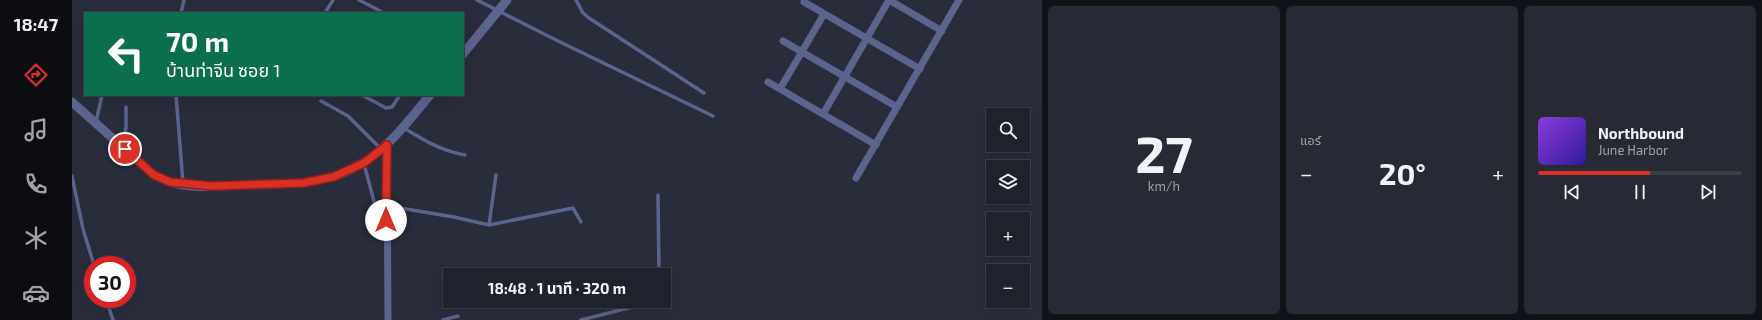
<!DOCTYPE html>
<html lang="th">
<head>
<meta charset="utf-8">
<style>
	body { margin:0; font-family:"Exo 2","Noto Sans Thai",sans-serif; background:#272934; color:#f1f3f6; height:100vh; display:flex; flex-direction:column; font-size:15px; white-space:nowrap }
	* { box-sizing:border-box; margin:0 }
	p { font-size:13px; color:#a1a3a9 }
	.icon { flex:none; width:22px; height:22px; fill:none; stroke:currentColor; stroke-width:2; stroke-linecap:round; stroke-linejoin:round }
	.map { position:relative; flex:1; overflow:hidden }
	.panel { display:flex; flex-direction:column; gap:6px; padding:6px; background:#111218; width:720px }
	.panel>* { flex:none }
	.guide { position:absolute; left:12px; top:12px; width:380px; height:84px; border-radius:0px; box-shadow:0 4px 16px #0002,0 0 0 1px #3c3e48; background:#0b6e4f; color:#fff; overflow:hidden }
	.fabs { position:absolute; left:914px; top:108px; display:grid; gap:8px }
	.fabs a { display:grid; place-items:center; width:44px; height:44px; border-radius:0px; background:#1f212c; box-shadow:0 4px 16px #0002,0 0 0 1px #3c3e48; font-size:20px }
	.speed { position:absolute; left:12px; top:256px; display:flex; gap:8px; font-size:20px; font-weight:700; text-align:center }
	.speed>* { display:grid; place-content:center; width:52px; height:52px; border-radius:50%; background:#1f212c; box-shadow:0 4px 16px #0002,0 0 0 1px #3c3e48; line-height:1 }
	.speed .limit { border:6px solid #d22; background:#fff; color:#111 }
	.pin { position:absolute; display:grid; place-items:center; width:34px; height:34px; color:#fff; margin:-17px; border:2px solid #fff; border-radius:50%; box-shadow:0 1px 4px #0007 }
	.me { position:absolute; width:44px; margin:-22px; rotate:0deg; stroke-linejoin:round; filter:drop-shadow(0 0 3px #0008) }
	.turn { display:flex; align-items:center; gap:14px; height:84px; padding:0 16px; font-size:18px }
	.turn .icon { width:52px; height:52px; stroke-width:2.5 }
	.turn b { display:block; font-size:28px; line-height:34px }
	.big { font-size:30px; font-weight:700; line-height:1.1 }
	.panel .tile { flex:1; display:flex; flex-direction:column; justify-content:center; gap:6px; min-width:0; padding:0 14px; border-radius:6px; background:#272934 }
	.panel .dial { align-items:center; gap:0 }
	.dial b { font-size:52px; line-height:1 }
	.song { display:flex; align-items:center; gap:12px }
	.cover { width:48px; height:48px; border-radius:6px; background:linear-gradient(135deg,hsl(270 70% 55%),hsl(250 70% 35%)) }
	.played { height:4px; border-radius:2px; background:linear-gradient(90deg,#d93025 55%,#3c3e48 55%) }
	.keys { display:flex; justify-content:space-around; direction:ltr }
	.heat { display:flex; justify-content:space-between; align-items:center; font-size:22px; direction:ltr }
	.panel .tiles { flex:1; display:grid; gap:6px; grid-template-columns:repeat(3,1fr) }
	.trip { position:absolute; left:371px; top:268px; width:228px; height:40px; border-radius:0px; background:#1f212c; box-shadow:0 4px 16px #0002,0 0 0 1px #3c3e48; font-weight:700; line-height:40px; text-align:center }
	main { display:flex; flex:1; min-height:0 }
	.dock { display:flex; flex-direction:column; width:72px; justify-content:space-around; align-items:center; background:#0c0d12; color:#a1a3a9 }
	.dock .icon { width:28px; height:28px }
	.dock .current { color:#d93025 }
	.dock b { font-size:18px; color:#f1f3f6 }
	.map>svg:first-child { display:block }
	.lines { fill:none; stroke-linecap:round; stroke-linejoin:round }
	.service { stroke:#5b648d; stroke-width:3.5 }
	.minor { stroke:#5b648d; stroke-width:7 }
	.tertiary { stroke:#5b648d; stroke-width:9 }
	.route-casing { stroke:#8d1f18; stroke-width:10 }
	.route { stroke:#d93025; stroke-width:7 }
</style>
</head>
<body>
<main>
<nav class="dock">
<b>18:47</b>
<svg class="icon current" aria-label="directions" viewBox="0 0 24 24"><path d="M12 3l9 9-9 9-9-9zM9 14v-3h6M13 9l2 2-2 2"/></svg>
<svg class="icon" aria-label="music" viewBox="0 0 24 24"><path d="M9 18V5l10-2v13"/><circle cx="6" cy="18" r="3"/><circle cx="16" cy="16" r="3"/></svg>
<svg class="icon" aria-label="phone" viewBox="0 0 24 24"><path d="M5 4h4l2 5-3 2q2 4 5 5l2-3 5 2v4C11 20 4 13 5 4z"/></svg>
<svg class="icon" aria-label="climate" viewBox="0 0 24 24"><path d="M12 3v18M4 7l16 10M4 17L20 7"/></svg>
<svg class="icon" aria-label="car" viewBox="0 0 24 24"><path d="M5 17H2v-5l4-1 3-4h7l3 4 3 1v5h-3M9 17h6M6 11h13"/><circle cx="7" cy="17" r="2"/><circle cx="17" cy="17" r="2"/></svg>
</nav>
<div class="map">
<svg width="970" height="320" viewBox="0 0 970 320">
	<rect width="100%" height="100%" fill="#292c3b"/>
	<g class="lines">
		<!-- service -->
		<path class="service" d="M 287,0 L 312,13
			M 405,0 L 486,41 L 641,116
			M 504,0 L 511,13 L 517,18 L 632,93
			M 109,13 L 112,0
			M 253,13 L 261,0
			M 104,95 L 111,183
			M 290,95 L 314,108 L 320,107 L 328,95
			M 249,101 L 276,116 L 308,148
			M 24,122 L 30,95
			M 332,128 C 352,140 369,151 393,155
			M 50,145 L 54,128 L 54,107
			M 292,164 L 307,220
			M 0,176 L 11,229 L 22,265
			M 586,195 L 587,275
			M 316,206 L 382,217 L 417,225 L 501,208 L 509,222
			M 417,225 L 424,175
			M 34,299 L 41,320
			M 371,320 L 386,316
			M 509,320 L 584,301"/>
		<!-- minor -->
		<path class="minor" d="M 817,0 L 870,31
			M 732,2 L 848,69
			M 711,41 L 825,107
			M 696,82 L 804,145
			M 708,89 L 752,14
			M 751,114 L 817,0
			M 315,145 L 316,320
			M 784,178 L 887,0"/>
		<!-- tertiary -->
		<path class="tertiary" d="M 391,54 L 435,0
			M 0,102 L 82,175 C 87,177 93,181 98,182 C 120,189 146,186 168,185 C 209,184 256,187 292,162 C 319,145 338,119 358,95"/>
	</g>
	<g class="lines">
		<defs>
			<path id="route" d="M 53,149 L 82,175 L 98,182 L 140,186 L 231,183 L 261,177 L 292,163 L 315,145 L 314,220"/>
		</defs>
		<!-- route casing -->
		<use href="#route" class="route-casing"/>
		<!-- route -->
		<use href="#route" class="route"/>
	</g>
</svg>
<div class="fabs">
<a><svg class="icon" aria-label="search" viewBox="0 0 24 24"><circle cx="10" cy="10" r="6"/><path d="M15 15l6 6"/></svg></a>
<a><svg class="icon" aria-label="layers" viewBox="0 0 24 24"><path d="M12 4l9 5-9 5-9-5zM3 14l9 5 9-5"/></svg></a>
<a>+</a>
<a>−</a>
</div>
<div class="speed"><div class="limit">30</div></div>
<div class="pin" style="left:53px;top:149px;background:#d93025"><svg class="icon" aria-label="arrive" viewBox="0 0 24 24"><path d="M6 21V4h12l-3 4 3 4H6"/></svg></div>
<svg class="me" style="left:314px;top:220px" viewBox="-20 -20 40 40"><circle r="19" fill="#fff"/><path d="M0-13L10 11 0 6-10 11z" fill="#d93025"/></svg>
<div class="trip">18:48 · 1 นาที · 320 m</div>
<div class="guide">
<div class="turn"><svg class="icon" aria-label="left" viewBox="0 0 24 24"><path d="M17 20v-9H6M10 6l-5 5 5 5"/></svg><div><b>70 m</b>บ้านท่าจีน ซอย 1</div></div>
</div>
</div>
<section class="panel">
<div class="tiles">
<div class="tile dial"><b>27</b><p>km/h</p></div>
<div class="tile"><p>แอร์</p>
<div class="heat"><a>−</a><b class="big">20°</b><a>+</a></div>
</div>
<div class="tile">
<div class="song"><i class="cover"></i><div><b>Northbound</b><p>June Harbor</p></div></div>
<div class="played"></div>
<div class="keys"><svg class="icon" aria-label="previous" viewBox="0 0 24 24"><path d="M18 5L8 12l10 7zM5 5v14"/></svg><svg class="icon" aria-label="pause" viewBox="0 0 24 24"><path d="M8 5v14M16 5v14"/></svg><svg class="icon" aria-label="next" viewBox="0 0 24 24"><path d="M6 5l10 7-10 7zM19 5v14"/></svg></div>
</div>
</div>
</section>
</main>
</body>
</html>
